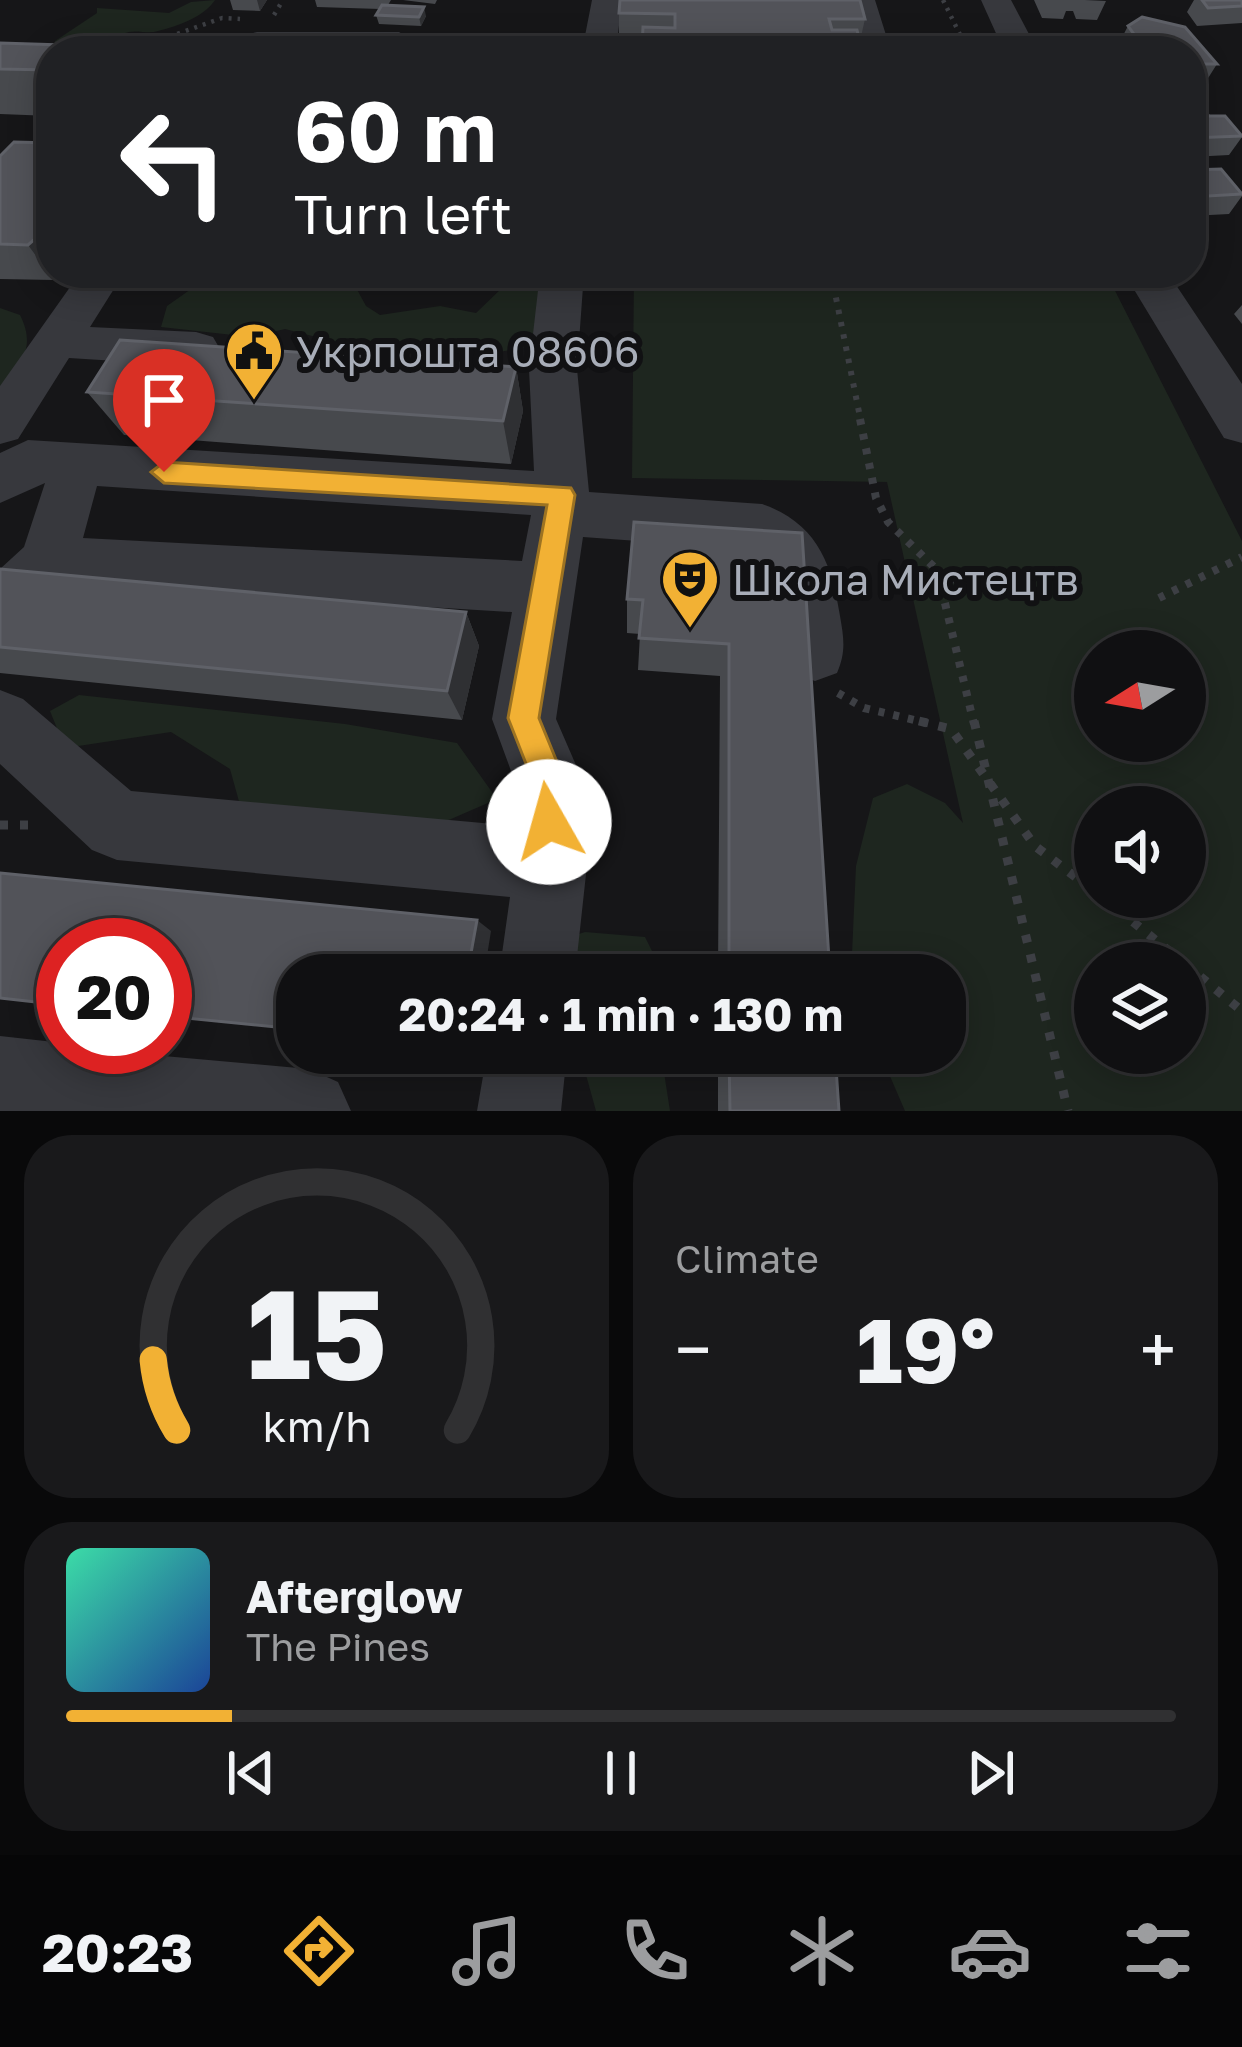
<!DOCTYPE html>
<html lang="en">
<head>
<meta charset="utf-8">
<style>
	body { margin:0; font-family:"Golos Text",sans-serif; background:#19191b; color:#f1f3f6; height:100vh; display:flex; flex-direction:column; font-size:45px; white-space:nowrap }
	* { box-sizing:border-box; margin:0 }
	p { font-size:39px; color:#9c9d9f }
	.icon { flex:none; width:66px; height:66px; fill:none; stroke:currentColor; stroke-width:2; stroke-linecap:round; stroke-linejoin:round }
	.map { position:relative; height:1111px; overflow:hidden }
	.sheet { display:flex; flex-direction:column; gap:24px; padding:24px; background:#09090a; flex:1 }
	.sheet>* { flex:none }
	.guide { position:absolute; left:36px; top:36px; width:1170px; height:252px; border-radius:48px; box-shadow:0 6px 30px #0003,0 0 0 3px #303032; background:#202124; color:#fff; overflow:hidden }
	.needle { width:78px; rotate:259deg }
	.tools { position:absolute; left:1074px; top:630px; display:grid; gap:24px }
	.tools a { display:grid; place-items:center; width:132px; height:132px; border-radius:50%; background:#101012; box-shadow:0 6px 30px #0003,0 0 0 3px #303032; font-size:60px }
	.speed { position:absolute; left:36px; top:918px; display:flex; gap:24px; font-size:60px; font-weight:700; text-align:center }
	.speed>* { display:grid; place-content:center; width:156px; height:156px; border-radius:50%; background:#101012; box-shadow:0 6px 30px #0003,0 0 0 3px #303032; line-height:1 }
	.speed .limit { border:18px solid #d22; background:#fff; color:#111 }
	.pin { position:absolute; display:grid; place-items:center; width:102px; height:102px; color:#fff; margin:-123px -51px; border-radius:50% 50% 50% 0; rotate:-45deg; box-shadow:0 0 12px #0007 }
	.pin .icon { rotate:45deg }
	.me { position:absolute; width:132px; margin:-66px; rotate:353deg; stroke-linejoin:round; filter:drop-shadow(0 0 9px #0008) }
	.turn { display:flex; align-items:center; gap:42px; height:252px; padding:0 60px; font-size:54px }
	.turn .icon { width:156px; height:156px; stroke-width:2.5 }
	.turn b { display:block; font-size:84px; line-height:102px }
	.big { font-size:90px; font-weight:700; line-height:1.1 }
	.sheet .card { flex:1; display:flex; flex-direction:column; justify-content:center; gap:18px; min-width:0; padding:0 42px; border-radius:48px; background:#19191b }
	.sheet .dial { align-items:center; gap:0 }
	.dial svg { height:312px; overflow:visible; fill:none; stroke:#303032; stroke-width:7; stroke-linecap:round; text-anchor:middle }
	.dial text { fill:#f1f3f6; stroke:none }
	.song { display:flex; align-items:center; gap:36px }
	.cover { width:144px; height:144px; border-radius:18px; background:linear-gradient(135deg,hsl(160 70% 55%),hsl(220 70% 35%)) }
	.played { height:12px; border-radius:6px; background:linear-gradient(90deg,#f2b134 15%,#303032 15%) }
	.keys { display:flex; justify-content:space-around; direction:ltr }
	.heat { display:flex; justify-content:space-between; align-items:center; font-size:66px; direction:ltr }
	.sheet .tiles { flex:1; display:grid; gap:24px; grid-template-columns:1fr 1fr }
	.card:last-child { grid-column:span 2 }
	.trip { position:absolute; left:276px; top:954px; width:690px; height:120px; border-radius:48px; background:#101012; box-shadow:0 6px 30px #0003,0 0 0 3px #303032; font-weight:700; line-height:120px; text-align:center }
	.tabs { display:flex; height:192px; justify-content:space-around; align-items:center; background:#060607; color:#9c9d9f }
	.tabs .icon { width:84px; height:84px }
	.tabs .current { color:#f2b134 }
	.tabs b { font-size:54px; color:#f1f3f6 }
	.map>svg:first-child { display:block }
	.green { fill:#1e261f; fill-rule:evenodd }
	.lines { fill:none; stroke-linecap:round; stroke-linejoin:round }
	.path-far3 { stroke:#3d3f44; stroke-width:4.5; stroke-dasharray:3 6; stroke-linecap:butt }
	.path-far2 { stroke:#3d3f44; stroke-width:6; stroke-dasharray:4.5 8; stroke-linecap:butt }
	.path-far1 { stroke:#3d3f44; stroke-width:8; stroke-dasharray:6 9; stroke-linecap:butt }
	.path { stroke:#3d3f44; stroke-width:9; stroke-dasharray:8 12; stroke-linecap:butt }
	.minor { fill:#37383d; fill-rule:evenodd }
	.wall { fill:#47494d }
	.shaded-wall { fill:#2f3033 }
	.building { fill:#525359; stroke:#5f6168; stroke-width:3 }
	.route { fill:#f2b134; stroke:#9d7322; stroke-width:3 }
	.labels { text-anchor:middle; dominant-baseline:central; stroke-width:12; stroke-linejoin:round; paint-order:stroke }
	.poi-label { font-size:42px; fill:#a8adb8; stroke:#111113; text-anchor:start }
</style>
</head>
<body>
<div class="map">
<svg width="1242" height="1111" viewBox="0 0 1242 1111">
	<rect width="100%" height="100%" fill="#161618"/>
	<!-- green -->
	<path class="green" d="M 215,0 C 204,17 178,26 158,31 C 149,34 138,30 129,32 C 102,39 82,48 53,49 L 55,41 L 97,13 L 97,8 L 169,13 L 191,2 Z
		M 200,273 L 348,273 L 366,306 L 380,315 L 440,306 L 476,313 L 502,288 L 546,285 L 538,345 L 477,356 L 351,346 L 285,329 L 251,337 L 161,327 L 167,306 L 201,282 Z
		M 634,273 L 1106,273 L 1242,541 L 1242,1111 L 905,1111 L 880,1053 L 945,1053 L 945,975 L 851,975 L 856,866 L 873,798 L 907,784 L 945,803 L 963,823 L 887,482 L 632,478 ZM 1095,651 L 1185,651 L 1185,741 L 1095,741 ZM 1095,807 L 1185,807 L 1185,897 L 1095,897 ZM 1095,963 L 1185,963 L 1185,1053 L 1095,1053 Z
		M 0,308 L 20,315 C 37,349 20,363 0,392 Z
		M 79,695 L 345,724 L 457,743 L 497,799 L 419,833 L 245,823 L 230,769 L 171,732 L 65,748 L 50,711 Z
		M 585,932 L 645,937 L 664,975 L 559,975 L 557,941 Z
		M 586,1053 L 661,1053 L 670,1111 L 596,1111 L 583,1064 Z"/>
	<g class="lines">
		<!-- path-far3 -->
		<path class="path-far3" d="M 943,0 L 968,51
			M 274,15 L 283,0
			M 89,51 L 174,35 L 222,18 L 240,19"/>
		<!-- path-far2 -->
		<path class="path-far2" d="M 831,273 L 861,422"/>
		<!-- path-far1 -->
		<path class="path-far1" d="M 860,419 L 876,498 L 888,522 L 937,570 L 974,724
			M 937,570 L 962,595
			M 1159,598 L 1242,557
			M 838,693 L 864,708 L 931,724"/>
		<!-- path -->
		<path class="path" d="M 919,721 L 951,729 L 1035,846 L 1095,892
			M 974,721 L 1068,1111
			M 0,825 L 34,825
			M 1102,897 L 1184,963
			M 1185,964 L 1242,1011"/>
		<!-- minor -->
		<path class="minor" d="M 592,0 L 622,0 L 616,51 L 582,51 Z
			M 840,0 L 875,0 L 891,51 L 857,51 L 848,9 Z
			M 981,0 L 1011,0 L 1038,51 L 1004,51 Z
			M 257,32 L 399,32 L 415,42 L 402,51 L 234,51 L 245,35 Z
			M 80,273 L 124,273 L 90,327 L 196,332 L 213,337 L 220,349 L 213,361 L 196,366 L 69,358 L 18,439 L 0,444 L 0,386 Z
			M 540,273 L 584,273 L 577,369 L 589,492 L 762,504 C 817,523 832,564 840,616 C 844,639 846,652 837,673 L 815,681 L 793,673 L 784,653 L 776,579 L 748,549 L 583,537 L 556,719 L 582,779 L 587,865 L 575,975 L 499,975 L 510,897 L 117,860 L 92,850 L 0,764 L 0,690 L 23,699 L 131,791 L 515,826 L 514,779 L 492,719 L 512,612 L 61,585 L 21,626 L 0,633 L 0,569 L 24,547 L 45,483 L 0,503 L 0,453 L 28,440 L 534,471 L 529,369 ZM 97,486 L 531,515 L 522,561 L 83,538 Z
			M 1124,273 L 1168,273 L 1242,384 L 1242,443 L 1224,438 Z
			M 0,1036 L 63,1043 L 63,1047 L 309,1069 L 338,1082 L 351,1111 L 0,1111 Z
			M 487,1053 L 567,1053 L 561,1111 L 477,1111 Z"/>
	</g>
	<!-- wall -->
	<path class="wall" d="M 230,0 L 267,0 L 260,11 L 233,10 Z
		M 315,0 L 391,0 L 388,5 L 426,16 L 421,26 L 379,24 L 376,15 L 380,9 L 317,7 Z
		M 403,0 L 437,0 L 435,4 Z
		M 1034,0 L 1085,0 L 1106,1 L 1097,20 L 1076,19 L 1073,11 L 1066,11 L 1063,19 L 1042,18 Z
		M 1194,0 L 1242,0 L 1242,23 L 1197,26 L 1187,12 Z
		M 619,13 L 865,19 L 860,41 L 862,51 L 642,51 L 642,48 L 619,47 Z
		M 1142,17 L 1185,27 L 1217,64 L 1205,83 L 1191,83 L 1191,51 L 1123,51 L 1118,45 L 1128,26 Z
		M 0,43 L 51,51 L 51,116 L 0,114 Z
		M 1191,108 L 1209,116 L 1242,137 L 1229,155 L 1191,157 Z
		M 0,156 L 51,273 L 62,273 L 54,280 L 0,279 Z
		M 1191,170 L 1242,193 L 1242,196 L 1229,214 L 1191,216 Z
		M 349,273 L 527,273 L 524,283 Z
		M 1242,305 L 1242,324 L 1234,314 Z
		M 516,367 L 523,411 L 511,464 L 124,435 L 87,392 Z
		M 802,533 L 830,975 L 718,975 L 720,676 L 638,670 L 640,634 L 627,633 L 627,599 Z
		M 0,569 L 466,612 L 479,646 L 462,720 L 0,673 Z
		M 718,1053 L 835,1053 L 839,1111 L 718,1111 Z"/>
	<!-- shaded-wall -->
	<path class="shaded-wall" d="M 257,0 L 267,0 L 260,11 Z
		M 424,7 L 426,16 L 421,26 L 419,17 Z
		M 51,225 L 51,273 L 62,273 L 54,280 L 28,245 Z
		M 516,367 L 523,411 L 511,464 L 503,421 Z
		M 466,612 L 479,646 L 462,720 L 447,691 Z
		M 477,920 L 491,931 L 484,975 L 467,975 Z"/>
	<!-- building -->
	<path class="building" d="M 620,0 L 860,0 L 865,19 L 829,19 L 832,30 L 857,30 L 862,51 L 800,51 L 799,47 L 642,48 L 643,27 L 675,28 L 675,14 L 619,13 Z
		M 1202,0 L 1242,0 L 1242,6 L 1208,8 Z
		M 382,5 L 424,7 L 419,17 L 376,15 Z
		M 1142,17 L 1185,27 L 1217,64 L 1191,64 L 1191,51 L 1146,51 L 1128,26 Z
		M 0,43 L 157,48 L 154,51 L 51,51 L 51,70 L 0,69 Z
		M 1191,108 L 1202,108 L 1209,116 L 1193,116 Z
		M 1191,116 L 1225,116 L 1242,136 L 1191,138 Z
		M 14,142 L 51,143 L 51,225 L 28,245 L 0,244 L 0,156 Z
		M 1221,169 L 1242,194 L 1191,197 L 1191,170 Z
		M 120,340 L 516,367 L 503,421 L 87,392 Z
		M 634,522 L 802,533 L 830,975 L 729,975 L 729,644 L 639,638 L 643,600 L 627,599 Z
		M 0,569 L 466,612 L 447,691 L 0,647 Z
		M 0,873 L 477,920 L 467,975 L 297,975 L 297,1029 L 165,1016 L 165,945 L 63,945 L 63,1005 L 0,998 Z
		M 729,1053 L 835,1053 L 839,1111 L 730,1111 Z"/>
	<!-- route -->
	<path class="route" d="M 164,462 L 571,488 L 575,495 L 539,718 L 564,779 L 566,822 L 561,833 L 549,838 L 538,833 L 533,822 L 532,779 L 508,718 L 547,505 L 164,483 L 151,472 Z"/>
	<!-- icons -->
	<defs>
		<symbol id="civic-pin" viewBox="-11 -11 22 30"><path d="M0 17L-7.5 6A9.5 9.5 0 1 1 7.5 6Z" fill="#f2b134" stroke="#111113"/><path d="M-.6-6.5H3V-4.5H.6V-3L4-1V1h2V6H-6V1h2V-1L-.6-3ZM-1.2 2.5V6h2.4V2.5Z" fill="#111"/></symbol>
		<symbol id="theatre-pin" viewBox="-11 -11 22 30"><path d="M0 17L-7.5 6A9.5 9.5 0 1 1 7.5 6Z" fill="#f2b134" stroke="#111113"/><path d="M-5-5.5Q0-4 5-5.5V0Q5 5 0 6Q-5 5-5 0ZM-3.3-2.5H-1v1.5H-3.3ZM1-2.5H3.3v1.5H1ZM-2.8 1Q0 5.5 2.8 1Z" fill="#111"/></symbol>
	</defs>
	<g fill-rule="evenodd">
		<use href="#civic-pin" x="221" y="318" width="66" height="90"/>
		<use href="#theatre-pin" x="657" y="546" width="66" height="90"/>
	</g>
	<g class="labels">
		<!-- poi labels -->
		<g class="poi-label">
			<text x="296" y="351">Укрпошта 08606</text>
			<text x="732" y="579">Школа Мистецтв</text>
		</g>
	</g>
</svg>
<div class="tools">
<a><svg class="needle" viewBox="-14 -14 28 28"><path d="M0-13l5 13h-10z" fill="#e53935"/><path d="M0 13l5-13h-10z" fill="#9c9d9f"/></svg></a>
<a><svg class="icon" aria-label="sound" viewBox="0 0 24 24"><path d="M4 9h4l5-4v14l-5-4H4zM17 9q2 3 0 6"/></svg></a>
<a><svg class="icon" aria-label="layers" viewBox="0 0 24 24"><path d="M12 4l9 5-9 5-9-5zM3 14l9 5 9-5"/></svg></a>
</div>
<div class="speed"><div class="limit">20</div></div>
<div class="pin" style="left:164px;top:472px;background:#d93025"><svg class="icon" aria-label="arrive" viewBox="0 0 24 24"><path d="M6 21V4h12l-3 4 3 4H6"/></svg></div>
<svg class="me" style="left:549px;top:822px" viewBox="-20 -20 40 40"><circle r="19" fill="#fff"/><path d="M0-13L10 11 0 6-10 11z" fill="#f2b134"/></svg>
<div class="trip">20:24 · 1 min · 130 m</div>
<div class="guide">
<div class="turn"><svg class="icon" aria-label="left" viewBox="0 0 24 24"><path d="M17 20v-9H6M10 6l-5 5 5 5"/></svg><div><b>60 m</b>Turn left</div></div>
</div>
</div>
<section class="sheet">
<div class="tiles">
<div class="card dial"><svg viewBox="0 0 100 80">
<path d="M14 69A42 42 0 1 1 86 69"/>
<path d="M14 69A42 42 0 0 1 8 51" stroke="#f2b134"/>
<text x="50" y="56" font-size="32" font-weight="700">15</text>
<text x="50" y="72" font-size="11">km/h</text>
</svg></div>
<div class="card"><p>Climate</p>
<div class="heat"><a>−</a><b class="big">19°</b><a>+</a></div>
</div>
<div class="card">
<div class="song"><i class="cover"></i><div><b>Afterglow</b><p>The Pines</p></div></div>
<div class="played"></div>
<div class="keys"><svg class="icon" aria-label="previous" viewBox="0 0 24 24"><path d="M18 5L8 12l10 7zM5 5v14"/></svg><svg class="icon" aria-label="pause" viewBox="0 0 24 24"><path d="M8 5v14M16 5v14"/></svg><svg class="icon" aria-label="next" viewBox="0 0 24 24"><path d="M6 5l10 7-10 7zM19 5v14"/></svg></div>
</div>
</div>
</section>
<nav class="tabs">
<b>20:23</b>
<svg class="icon current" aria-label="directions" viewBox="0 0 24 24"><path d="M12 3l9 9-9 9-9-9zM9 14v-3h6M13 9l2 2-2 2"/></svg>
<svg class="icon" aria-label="music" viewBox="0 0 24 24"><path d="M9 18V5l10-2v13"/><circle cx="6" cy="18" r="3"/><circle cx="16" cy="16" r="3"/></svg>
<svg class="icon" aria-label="phone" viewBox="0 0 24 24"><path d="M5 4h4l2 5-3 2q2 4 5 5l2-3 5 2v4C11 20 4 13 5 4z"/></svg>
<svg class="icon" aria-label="climate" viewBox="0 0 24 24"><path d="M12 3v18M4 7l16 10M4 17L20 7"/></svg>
<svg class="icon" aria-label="car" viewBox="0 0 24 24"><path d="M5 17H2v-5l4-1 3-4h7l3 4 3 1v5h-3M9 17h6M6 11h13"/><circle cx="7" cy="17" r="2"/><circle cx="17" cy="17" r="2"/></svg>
<svg class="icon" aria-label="filters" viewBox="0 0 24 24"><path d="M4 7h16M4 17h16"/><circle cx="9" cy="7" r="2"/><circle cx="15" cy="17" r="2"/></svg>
</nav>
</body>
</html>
